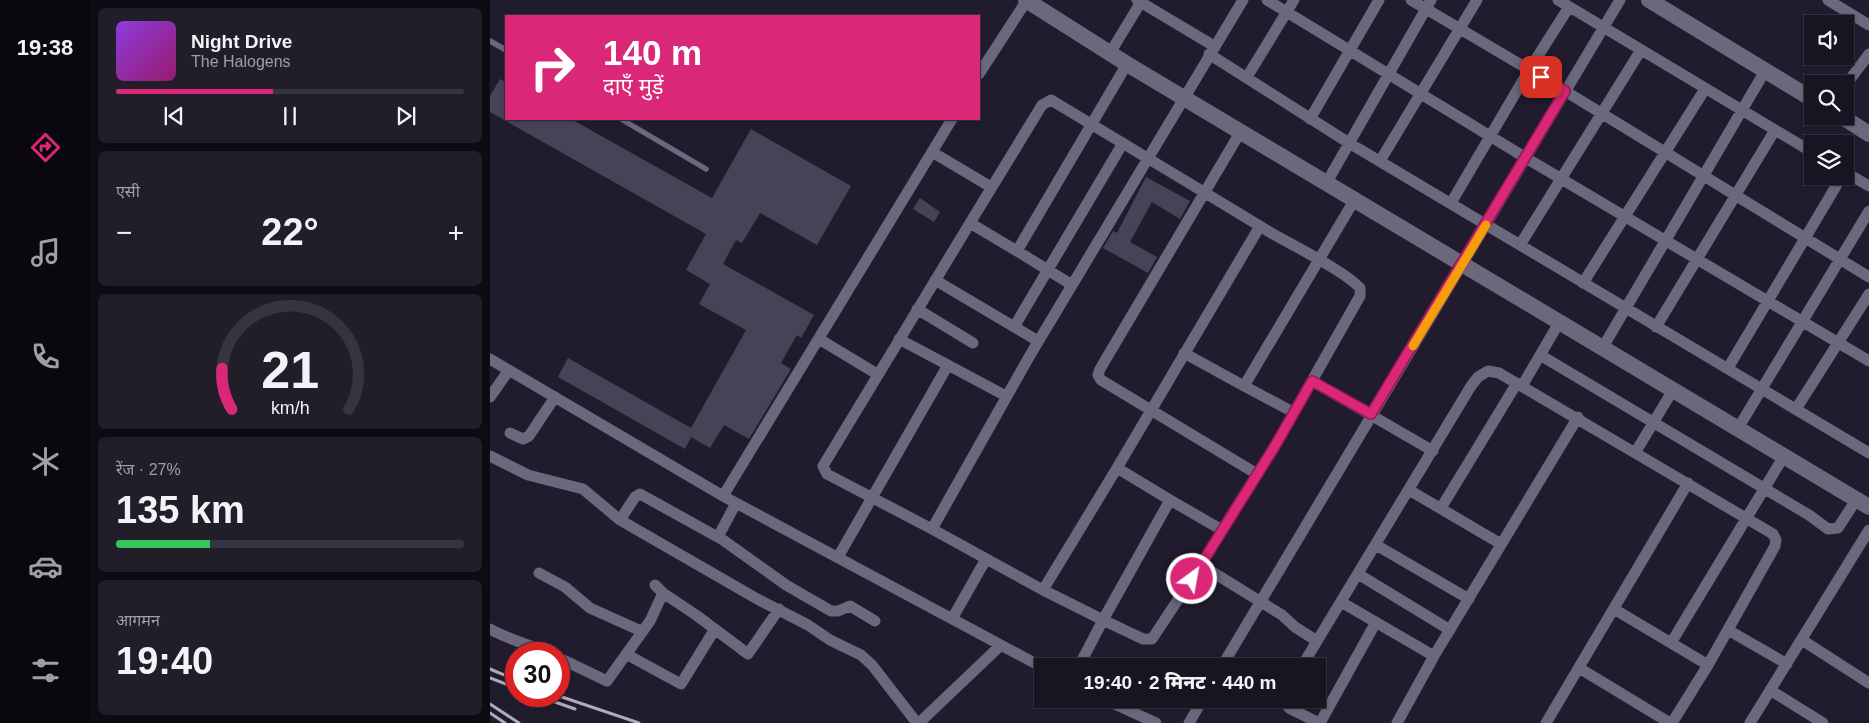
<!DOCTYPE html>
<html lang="hi">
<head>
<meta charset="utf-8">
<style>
	body { margin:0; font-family:Helvetica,"Noto Sans Devanagari",sans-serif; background:#211e2a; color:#f1f3f6; height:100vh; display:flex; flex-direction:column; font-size:19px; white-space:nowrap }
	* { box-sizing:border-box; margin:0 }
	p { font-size:16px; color:#9f9fa5 }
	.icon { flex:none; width:28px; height:28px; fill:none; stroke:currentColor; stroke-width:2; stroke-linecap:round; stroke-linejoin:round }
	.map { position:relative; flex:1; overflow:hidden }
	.side { display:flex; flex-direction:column; gap:8px; padding:8px; background:#0d0c13; width:400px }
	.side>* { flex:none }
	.hud { position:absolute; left:15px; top:15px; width:475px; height:105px; border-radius:0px; box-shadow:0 1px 4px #0004,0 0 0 1px #363440; background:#db2777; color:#fff; overflow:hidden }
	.buttons { position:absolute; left:1314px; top:15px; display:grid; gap:10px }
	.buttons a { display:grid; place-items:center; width:50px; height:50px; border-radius:0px; background:#181522; box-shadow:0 1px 4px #0004,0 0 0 1px #363440; font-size:25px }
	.speed { position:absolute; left:15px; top:642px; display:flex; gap:10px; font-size:25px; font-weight:700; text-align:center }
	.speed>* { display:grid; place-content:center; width:65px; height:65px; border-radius:50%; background:#181522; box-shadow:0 1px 4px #0004,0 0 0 1px #363440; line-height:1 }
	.speed .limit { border:8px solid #d22; background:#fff; color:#111 }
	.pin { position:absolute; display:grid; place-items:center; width:42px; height:42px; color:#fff; margin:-21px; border-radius:10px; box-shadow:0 2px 8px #0006 }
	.me { position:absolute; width:55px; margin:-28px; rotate:32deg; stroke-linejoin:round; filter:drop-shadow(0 0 4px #0008) }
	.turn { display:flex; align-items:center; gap:18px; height:105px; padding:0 15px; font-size:22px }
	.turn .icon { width:65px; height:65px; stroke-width:2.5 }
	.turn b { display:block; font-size:35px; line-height:42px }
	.big { font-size:38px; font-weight:800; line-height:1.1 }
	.side .widget { flex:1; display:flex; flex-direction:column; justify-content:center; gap:8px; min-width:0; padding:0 18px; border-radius:8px; background:#211e2a }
	.side .dial { align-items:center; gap:0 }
	.dial svg { height:130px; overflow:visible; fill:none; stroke:#363440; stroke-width:7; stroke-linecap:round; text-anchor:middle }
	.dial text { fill:#f1f3f6; stroke:none }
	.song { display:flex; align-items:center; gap:15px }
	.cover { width:60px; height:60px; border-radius:8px; background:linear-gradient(135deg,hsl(270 70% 55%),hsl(320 70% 35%)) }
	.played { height:5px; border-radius:2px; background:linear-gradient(90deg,#db2777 45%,#363440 45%) }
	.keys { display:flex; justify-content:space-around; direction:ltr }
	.heat { display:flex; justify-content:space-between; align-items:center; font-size:28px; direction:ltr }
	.charge { height:8px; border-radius:4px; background:linear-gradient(90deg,#34c759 27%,#363440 0) }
	.trip { position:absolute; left:544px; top:658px; width:292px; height:50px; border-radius:0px; background:#181522; box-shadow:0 1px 4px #0004,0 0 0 1px #363440; font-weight:800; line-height:50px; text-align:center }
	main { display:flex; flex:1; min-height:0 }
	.tab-bar { display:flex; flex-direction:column; width:90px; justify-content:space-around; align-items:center; background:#0a080e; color:#9f9fa5 }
	.tab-bar .icon { width:35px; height:35px }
	.tab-bar .current { color:#db2777 }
	.tab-bar b { font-size:22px; color:#f1f3f6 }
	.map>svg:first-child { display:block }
	.building { fill:#464356 }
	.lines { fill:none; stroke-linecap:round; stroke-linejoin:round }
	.lane { stroke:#6b677c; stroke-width:5.5 }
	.street { stroke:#6b677c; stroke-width:11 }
	.secondary { stroke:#6b677c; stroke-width:16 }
	.rail { stroke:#aeabb9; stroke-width:3 }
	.route-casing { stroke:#8e194d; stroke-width:12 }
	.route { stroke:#db2777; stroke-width:9 }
	.slow { stroke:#f59e0b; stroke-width:9 }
</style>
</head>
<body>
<main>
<nav class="tab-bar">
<b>19:38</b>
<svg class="icon current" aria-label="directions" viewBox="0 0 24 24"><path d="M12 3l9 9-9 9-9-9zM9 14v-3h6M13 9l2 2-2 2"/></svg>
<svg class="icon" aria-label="music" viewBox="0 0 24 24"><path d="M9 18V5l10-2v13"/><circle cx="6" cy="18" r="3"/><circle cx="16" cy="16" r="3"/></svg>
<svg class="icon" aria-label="phone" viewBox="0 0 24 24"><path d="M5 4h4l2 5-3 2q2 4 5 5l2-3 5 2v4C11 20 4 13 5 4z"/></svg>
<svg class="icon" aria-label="climate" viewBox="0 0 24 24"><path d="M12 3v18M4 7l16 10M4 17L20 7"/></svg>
<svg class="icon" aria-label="car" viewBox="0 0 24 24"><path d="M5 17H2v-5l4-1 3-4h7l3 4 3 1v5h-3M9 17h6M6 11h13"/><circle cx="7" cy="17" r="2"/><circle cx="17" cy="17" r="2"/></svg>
<svg class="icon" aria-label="filters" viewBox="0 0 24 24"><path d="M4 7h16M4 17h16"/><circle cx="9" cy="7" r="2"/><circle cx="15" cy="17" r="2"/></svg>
</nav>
<section class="side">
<div class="widget">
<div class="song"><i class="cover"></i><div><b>Night Drive</b><p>The Halogens</p></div></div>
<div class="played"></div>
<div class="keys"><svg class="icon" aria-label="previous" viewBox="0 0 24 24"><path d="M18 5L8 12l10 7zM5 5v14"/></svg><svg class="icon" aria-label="pause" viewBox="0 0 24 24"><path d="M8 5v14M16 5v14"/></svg><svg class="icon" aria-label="next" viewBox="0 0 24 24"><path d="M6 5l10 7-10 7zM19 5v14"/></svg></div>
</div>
<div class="widget"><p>एसी</p>
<div class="heat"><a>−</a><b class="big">22°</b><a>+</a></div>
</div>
<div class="widget dial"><svg viewBox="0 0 100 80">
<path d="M14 69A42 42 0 1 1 86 69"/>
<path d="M14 69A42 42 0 0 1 8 44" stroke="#db2777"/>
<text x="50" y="56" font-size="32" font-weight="700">21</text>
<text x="50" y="72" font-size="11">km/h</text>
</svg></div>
<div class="widget"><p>रेंज · 27%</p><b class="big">135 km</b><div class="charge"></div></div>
<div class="widget"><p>आगमन</p><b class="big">19:40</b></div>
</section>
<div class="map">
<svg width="1379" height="723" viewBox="0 0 1379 723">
	<rect width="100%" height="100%" fill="#201c2d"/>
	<!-- building -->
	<path class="building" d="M 10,79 L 16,82 L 16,119 L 81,119 L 222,198 L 261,129 L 361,186 L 327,245 L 270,213 L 252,243 L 246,240 L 233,264 L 324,315 L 311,338 L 307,335 L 291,363 L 301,369 L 259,439 L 234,425 L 220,448 L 201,437 L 195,449 L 68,377 L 78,358 L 201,428 L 256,330 L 209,304 L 220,284 L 196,270 L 216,234 L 0,112 L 0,96 Z
		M 656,177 L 700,201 L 690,219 L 662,202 L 640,242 L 667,257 L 658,273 L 613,248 L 623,231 L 627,233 Z
		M 430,198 L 450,212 L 444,222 L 423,209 Z"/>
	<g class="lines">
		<!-- lane -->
		<path class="lane" d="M 0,41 L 16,50
			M 131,119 L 216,169"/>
		<!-- street -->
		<path class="street" d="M 647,0 L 724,46
			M 777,0 L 1036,158 L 1379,361
			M 921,0 L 1075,91 L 1379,277
			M 1068,0 L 1322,152
			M 1338,0 L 1379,25
			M 620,53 L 651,2
			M 719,54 L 859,143 L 1379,453
			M 637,64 L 527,251 L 480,223 L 552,105 L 561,100 C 636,145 709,189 783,234 C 806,247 854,271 870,288 L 870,296 L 785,446 L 732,530
			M 489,74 L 537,0
			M 757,77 L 804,0
			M 1355,86 L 1379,54
			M 820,119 L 889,0
			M 751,131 L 610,369 L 608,375 L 611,380 L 767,474
			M 442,152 L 501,187
			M 890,161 L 987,0
			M 1355,172 L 1379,186
			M 837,182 L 941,0
			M 961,203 L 1039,70 L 1079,7
			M 480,223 L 333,466 L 337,474 L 442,529 L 539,357 L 753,0
			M 1030,245 L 1151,50
			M 527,251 L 582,285
			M 445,280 L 548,341
			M 1093,283 L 1215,89
			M 427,309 L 483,343
			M 524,327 L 633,143
			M 1166,327 L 1285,130
			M 329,339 L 387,374
			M 409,339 L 516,396
			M 1113,347 L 1275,71
			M 694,353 L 754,386
			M 1050,355 L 1319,515 L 1338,529 L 1348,528 L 1366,500
			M 0,359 L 233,496 L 552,667
			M 1238,368 L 1352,176
			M 822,381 L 943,451
			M 1032,386 L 1070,321
			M 0,397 L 19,370
			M 1306,409 L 1379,294
			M 803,412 L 754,386 L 865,199
			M 1247,430 L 1379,211
			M 20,433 L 33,439 L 39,436 L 65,397
			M 1145,453 L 1183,390
			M 0,456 L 38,475 L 93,489 L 130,520 L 269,600 L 318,625 L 340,640 L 371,655 L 382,665 L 427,723
			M 919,490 L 1011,544
			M 233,496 L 462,119
			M 680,500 L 627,468 L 770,226
			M 951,508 L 1027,383
			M 130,520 L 145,497 L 150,494 L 233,540 L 296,585 L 341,611 L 348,611 L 360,606 L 385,621
			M 442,529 L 553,590 L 627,468
			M 228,537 L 246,503
			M 886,545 L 979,599
			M 348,557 L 458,365
			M 711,565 L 732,530 L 680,500 L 613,620 L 653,639 L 662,639 L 711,565 L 792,615 L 805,627 L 827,641
			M 49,573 L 75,587 L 100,608 L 151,631
			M 868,574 L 960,630
			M 165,585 L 173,593 L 206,615 L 258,654 L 289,609
			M 553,590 L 613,620 L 589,666
			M 851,602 L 944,656
			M 1124,609 L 1218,665
			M 462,619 L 496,559
			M 0,629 C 19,640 41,645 62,654
			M 1238,630 L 1297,664
			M 1312,640 L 1379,683
			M 1181,643 L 1294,456
			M 136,654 L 191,684 L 225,629
			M 69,658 L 117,681 L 160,621 L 173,593
			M 732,666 L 1130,0
			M 812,666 L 981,386 L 988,377 L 998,371 L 1009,373 L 1283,534 L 1286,540 L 1285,546 L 1218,665 L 1182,723
			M 1089,668 L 1180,723
			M 1280,690 L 1333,723
			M 614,699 L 666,723
			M 794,699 L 799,708 L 829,723
			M 429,723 L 511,645
			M 699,723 L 713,699
			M 830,723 L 886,622
			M 907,723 L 944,656 L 1088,417
			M 1056,723 L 1198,483
			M 1260,723 L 1379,530"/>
		<!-- secondary -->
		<path class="secondary" d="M 536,0 L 637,64 L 1379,507
			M 1159,0 L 1322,99
			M 1351,116 L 1379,134"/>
		<!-- rail -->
		<path class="rail" d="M 0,669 L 26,680
			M 0,678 L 26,688
			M 48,696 L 85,709
			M 69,696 L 149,723
			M 0,704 L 29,723
			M 0,713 L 15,723"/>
	</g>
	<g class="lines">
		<defs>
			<path id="route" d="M 702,579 L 785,446 L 822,381 L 881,414 L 1075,91 L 1051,77"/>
		</defs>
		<!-- route casing -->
		<use href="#route" class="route-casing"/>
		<!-- route -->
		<use href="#route" class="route"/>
		<!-- slow -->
		<path class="slow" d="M 923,346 L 996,225"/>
	</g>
</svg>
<div class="buttons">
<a><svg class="icon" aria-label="sound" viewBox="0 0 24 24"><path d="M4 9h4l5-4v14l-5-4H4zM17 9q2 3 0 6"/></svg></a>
<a><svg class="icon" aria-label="search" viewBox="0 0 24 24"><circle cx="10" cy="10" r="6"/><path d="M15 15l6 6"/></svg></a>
<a><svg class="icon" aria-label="layers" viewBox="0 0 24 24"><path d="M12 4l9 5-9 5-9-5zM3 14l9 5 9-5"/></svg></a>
</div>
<div class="speed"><div class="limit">30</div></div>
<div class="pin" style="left:1051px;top:77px;background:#d93025"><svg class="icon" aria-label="arrive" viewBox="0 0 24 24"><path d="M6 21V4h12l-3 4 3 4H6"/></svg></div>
<svg class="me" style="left:702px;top:579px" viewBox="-20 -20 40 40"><circle r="17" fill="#db2777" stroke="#fff" stroke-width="3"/><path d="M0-11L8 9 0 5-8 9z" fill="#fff"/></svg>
<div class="trip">19:40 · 2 मिनट · 440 m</div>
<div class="hud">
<div class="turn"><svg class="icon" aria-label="right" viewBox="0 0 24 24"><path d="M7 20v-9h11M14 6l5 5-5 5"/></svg><div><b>140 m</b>दाएँ मुड़ें</div></div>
</div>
</div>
</main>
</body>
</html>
